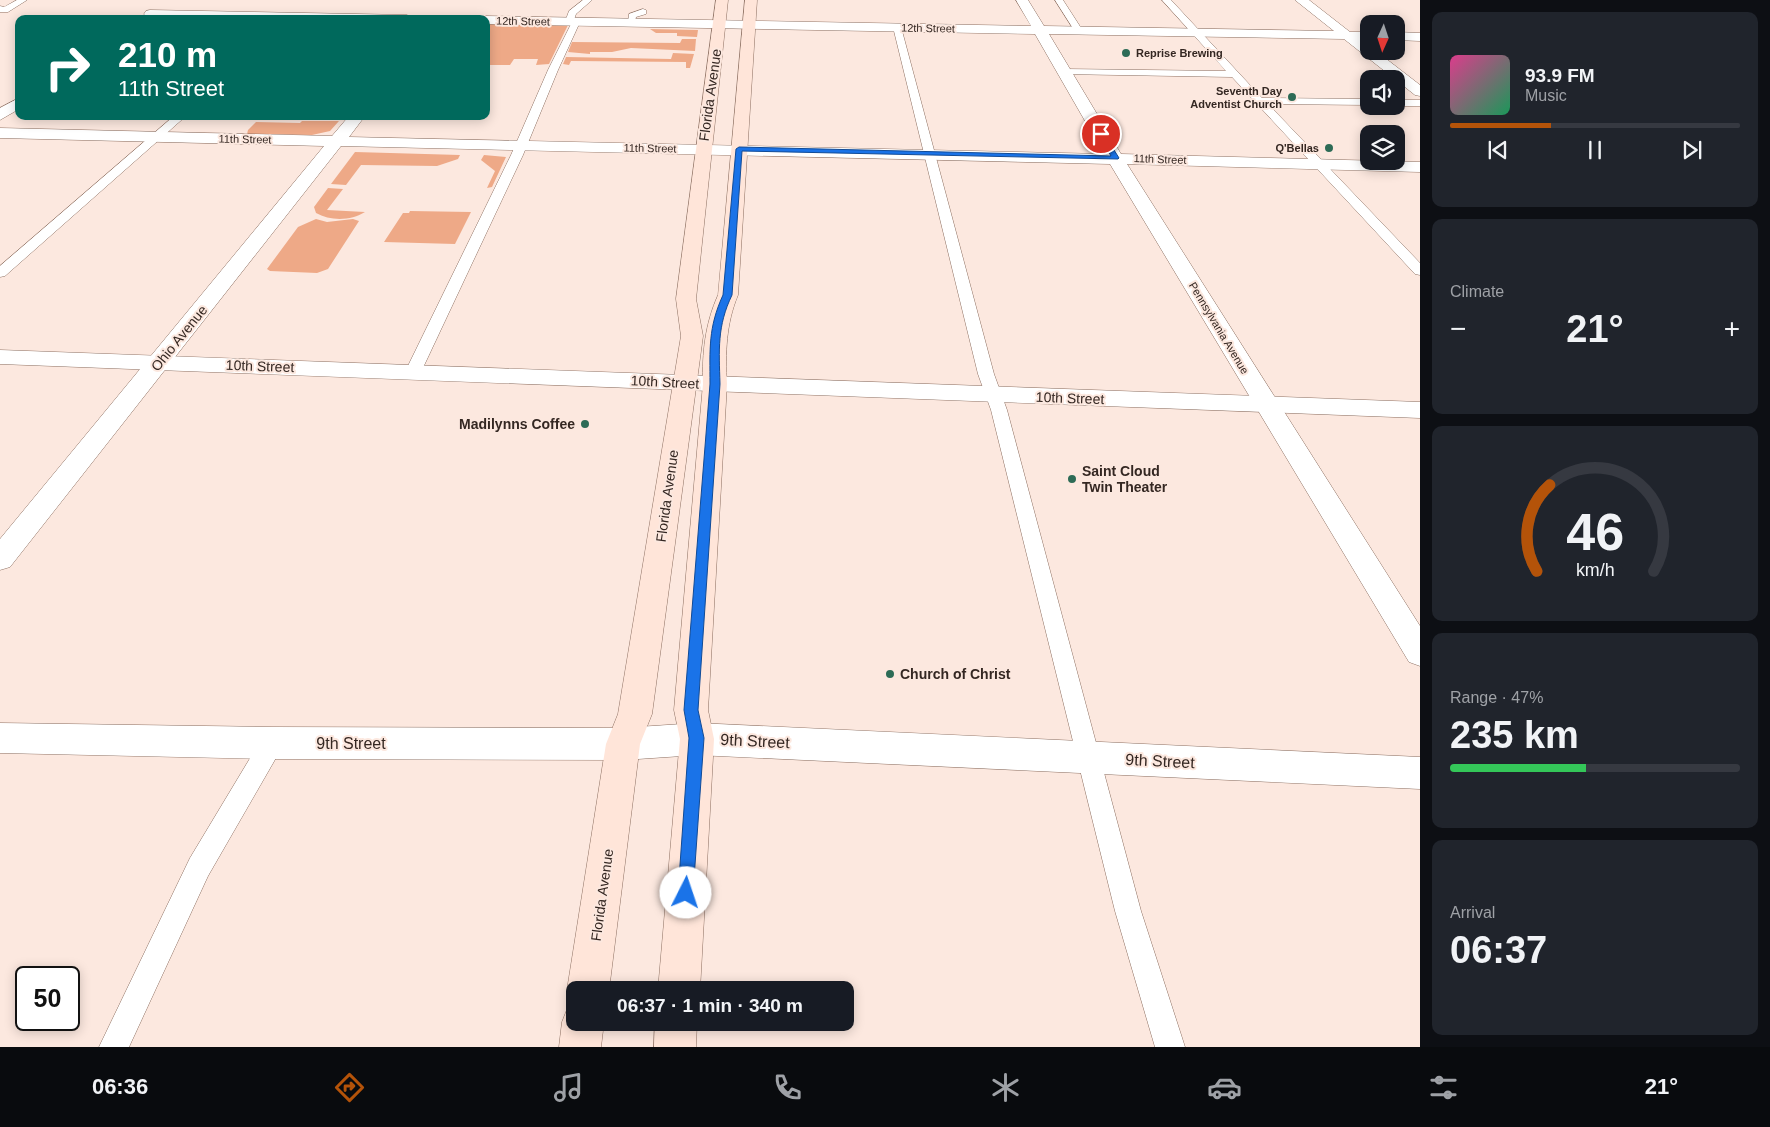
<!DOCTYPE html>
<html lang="en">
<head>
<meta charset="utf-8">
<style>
	body { margin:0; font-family:Arial,sans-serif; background:#20242c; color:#f1f3f6; height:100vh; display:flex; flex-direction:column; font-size:19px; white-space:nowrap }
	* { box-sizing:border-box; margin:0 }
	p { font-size:16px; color:#9ea1a6 }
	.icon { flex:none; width:28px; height:28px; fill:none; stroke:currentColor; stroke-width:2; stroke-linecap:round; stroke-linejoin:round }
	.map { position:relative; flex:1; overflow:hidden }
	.drawer { display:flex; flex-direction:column; gap:12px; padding:12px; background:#0d0f14; width:350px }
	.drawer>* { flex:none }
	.hud { position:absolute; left:15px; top:15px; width:475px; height:105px; border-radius:10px; box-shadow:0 2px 12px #0003; background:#00695c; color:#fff; overflow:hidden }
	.needle { width:32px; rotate:183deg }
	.buttons { position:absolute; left:1360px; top:15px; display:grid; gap:10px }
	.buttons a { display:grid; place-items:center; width:45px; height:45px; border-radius:10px; background:#171b24; box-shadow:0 2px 12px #0003; font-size:25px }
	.speed { position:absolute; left:15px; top:966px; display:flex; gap:10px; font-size:25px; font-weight:700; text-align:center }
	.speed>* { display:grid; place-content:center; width:65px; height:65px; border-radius:50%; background:#171b24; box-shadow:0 2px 12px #0003; line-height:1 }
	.speed .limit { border:2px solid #111; border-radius:8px; background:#fff; color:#111 }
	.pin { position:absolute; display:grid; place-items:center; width:42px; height:42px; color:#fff; margin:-21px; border:2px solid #fff; border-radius:50%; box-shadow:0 1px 5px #0007 }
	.me { position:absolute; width:55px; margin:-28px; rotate:4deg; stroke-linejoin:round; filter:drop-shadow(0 0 4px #0008) }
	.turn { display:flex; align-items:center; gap:18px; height:105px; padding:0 20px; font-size:22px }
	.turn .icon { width:65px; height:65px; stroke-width:2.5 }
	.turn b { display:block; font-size:35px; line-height:42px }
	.big { font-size:38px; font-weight:800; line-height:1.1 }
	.drawer .widget { flex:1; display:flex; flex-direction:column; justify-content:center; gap:8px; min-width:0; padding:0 18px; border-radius:10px; background:#20242c }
	.drawer .dial { align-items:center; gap:0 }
	.dial svg { height:130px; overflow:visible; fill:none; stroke:#363941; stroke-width:7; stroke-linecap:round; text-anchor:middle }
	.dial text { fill:#f1f3f6; stroke:none }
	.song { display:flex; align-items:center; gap:15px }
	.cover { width:60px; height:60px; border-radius:8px; background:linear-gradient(135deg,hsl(330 70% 55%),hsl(150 70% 35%)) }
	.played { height:5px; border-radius:2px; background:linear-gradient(90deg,#b45309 35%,#363941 35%) }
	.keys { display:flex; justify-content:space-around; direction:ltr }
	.heat { display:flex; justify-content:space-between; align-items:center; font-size:28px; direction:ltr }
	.charge { height:8px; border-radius:4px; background:linear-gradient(90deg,#34c759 47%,#363941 0) }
	.trip { position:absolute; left:566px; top:981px; width:288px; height:50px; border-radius:10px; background:#171b24; box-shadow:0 2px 12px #0003; font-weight:800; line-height:50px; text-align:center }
	.dock { display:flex; height:80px; justify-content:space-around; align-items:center; background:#090b0e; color:#9ea1a6 }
	.dock .icon { width:35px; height:35px }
	.dock .current { color:#b45309 }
	.dock b { font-size:22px; color:#f1f3f6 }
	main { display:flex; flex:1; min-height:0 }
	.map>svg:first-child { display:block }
	.green { fill:#eea987 }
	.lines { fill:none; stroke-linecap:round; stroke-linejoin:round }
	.service-casing { stroke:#8c6f61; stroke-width:1 }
	.minor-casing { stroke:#8c6f61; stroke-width:1 }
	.tertiary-casing { stroke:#8c6f61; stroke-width:1 }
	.secondary-casing { stroke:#8c6f61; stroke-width:1 }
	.service { fill:#fff; fill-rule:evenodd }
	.minor { fill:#fff; fill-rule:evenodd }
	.tertiary { fill:#fff; fill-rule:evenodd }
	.secondary { fill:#ffe5d9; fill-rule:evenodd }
	.route { fill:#1a73e8; stroke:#114b97 }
	.poi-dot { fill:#2d6b56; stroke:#fce8df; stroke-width:2 }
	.labels { text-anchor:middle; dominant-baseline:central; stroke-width:4; stroke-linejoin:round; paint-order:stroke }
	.far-street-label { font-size:11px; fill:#342722; stroke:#fce8df }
	.far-poi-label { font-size:11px; font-weight:bold; fill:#342722; stroke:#fce8df; text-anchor:end }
	.street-label { font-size:14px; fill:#342722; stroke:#fce8df }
	.poi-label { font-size:14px; font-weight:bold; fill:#342722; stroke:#fce8df; text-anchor:start }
	.near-street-label { font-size:16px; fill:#342722; stroke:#fce8df }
</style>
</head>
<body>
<main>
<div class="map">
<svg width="1420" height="1047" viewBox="0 0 1420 1047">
	<rect width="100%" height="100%" fill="#fce8df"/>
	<!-- green -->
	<path class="green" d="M 486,23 L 568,25 L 549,64 L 536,65 L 538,59 L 514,59 L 510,65 L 486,65 Z
		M 650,29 L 698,30 L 697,37 L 677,36 L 677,33 L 656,33 Z
		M 682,39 L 696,39 L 695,51 L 631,48 L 612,52 L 590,52 L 590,54 L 568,52 L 572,42 L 680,43 Z
		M 673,53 L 694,54 L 690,68 L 686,68 L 686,62 L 571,61 L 569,65 L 563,64 L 566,57 L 671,59 Z
		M 302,121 L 339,121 L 330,131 L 312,135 L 247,134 L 248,130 L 256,122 L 300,123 Z
		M 355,152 L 460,155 L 458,159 L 437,166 L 361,165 L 346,185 L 331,184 Z
		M 484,155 L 506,157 L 492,187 L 487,188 L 495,171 L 481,160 Z
		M 328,188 L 343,189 L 327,210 L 365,212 C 351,221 330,221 316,213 L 314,207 Z
		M 410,211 L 471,212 L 455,244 L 384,242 L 403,213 L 409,213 Z
		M 316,219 L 327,222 L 353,219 L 359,221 L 328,269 L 317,273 L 270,271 L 267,269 L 298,227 Z"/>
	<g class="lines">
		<defs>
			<path id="service" d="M 17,0 L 27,0 L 8,12 L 0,12 L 0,6 L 4,7 Z
				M 583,0 L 592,0 L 576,14 L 574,20 L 580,22 L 558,70 L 523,155 L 421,372 L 419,375 L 407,375 L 405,372 L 511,155 L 548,70 L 571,24 L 565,22 L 569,11 Z
				M 1055,0 L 1063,0 L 1083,31 L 1082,33 L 1076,33 Z
				M 1162,0 L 1171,0 L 1262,98 L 1369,99 L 1369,105 L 1268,104 L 1420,263 L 1420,275 L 1415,274 L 1232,77 L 1061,74 L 1061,70 L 1064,69 L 1226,71 Z
				M 643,9 L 646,10 L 646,14 L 636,17 L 634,25 L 628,25 L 629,14 Z
				M 897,24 L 901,27 L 994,374 L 1007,410 L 1141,911 L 1185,1047 L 1155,1047 L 1115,911 L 991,410 L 978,374 L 893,27 Z
				M 1396,100 L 1420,100 L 1420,106 L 1396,106 Z
				M 174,116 L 186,116 L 5,276 L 0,277 L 0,266 Z
				M 272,732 L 280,735 L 284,743 L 280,751 L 208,876 L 129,1047 L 99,1047 L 190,858 L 264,735 Z"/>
			<path id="minor" d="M 1016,0 L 1028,0 L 1044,26 L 1334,31 L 1295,0 L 1309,0 L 1350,32 L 1369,32 L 1369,40 L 1361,40 L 1369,46 L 1369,51 L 1376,51 L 1420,85 L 1420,96 L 1415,95 L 1344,39 L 1049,34 L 1121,154 L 1420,162 L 1420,172 L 1127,164 L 1420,626 L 1420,666 L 1409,662 L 1110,164 L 341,146 L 10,567 L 0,570 L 0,539 L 324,146 L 0,138 L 0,128 L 332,136 L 349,116 L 365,116 L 349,137 L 1104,154 L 1035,34 L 486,24 L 486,19 L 481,19 L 486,16 L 1031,26 Z
				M 150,10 L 407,15 L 413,19 L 202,19 L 146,17 L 144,14 L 146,11 Z
				M 1396,32 L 1420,33 L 1420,41 L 1396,40 Z
				M 19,98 L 19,109 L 0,120 L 0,108 Z
				M 0,723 L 272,727 L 623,728 L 697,723 L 1420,757 L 1420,789 L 697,755 L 623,760 L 272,759 L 0,753 Z"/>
			<path id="tertiary" d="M 0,350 L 1420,402 L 1420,418 L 0,364 Z"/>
			<path id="secondary" d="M 716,0 L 728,0 L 696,299 L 703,336 L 652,714 L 640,744 L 609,990 L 575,990 L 575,1022 L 604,1022 L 601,1047 L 559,1047 L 562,1022 L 568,1007 L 574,1005 L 567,990 L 606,744 L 618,714 L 681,336 L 676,299 Z
				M 745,0 L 757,0 L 738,295 C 726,324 725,353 727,384 L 708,710 L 714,739 L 700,990 L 658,990 L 680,739 L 674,710 L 703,384 C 702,353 705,324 718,295 Z
				M 655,1022 L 697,1022 L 696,1047 L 654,1047 Z"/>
		</defs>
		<!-- service casing -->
		<use href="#service" class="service-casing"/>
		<!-- minor casing -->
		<use href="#minor" class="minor-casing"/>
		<!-- tertiary casing -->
		<use href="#tertiary" class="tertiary-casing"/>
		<!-- secondary casing -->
		<use href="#secondary" class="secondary-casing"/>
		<!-- service -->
		<use href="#service" class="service"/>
		<!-- minor -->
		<use href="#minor" class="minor"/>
		<!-- tertiary -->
		<use href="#tertiary" class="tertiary"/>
		<!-- secondary -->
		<use href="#secondary" class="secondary"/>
	</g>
	<!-- route -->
	<path class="route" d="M 1101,132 L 1104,134 L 1119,158 L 1118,159 L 742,151 L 732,295 C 717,326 719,350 720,384 L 698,710 L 704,738 L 693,893 L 691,899 L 686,901 L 680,899 L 678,893 L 689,738 L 684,710 L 710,384 C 710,349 708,328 723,295 L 736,149 L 739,147 L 1111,156 L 1098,134 Z"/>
	<!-- markers -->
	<g class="poi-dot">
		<circle cx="1126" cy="53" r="5"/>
		<circle cx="1292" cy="97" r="5"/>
		<circle cx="1329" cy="148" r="5"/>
		<circle cx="585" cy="424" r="5"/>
		<circle cx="1072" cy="479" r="5"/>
		<circle cx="890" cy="674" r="5"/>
	</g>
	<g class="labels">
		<!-- far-street labels -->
		<g class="far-street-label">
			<text transform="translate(523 21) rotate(1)">12th Street</text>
			<text transform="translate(928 28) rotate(1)">12th Street</text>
			<text transform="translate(245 139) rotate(1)">11th Street</text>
			<text transform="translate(650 148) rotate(1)">11th Street</text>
			<text transform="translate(1160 159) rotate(2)">11th Street</text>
			<text transform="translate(1219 328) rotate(59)">Pennsylvania Avenue</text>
		</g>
		<!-- far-poi labels -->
		<g class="far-poi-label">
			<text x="1136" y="53" text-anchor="start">Reprise Brewing</text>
			<text x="1282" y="91">Seventh Day<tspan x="1282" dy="13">Adventist Church</tspan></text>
			<text x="1319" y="148">Q'Bellas</text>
		</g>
		<!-- street labels -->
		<g class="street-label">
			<text transform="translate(710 95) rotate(-82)">Florida Avenue</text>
			<text transform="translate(179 338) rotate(-51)">Ohio Avenue</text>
			<text transform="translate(260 366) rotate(2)">10th Street</text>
			<text transform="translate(665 382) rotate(3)">10th Street</text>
			<text transform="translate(1070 398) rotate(2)">10th Street</text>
			<text transform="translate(667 496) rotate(-82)">Florida Avenue</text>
			<text transform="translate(602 895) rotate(-82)">Florida Avenue</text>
		</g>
		<!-- poi labels -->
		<g class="poi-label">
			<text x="575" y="424" text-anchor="end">Madilynns Coffee</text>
			<text x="1082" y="471">Saint Cloud<tspan x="1082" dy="16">Twin Theater</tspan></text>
			<text x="900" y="674">Church of Christ</text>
		</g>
		<!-- near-street labels -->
		<g class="near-street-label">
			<text transform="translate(755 741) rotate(3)">9th Street</text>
			<text x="351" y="743">9th Street</text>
			<text transform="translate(1160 761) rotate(3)">9th Street</text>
		</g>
	</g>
</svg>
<div class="buttons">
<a><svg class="needle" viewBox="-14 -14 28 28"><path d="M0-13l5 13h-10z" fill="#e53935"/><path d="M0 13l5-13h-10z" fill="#9ea1a6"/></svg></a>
<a><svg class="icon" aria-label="sound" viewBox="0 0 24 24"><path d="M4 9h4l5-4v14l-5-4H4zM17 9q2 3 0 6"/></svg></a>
<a><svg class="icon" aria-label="layers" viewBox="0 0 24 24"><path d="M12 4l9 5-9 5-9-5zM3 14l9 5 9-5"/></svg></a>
</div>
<div class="speed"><div class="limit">50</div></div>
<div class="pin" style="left:1101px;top:134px;background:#d93025"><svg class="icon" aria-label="arrive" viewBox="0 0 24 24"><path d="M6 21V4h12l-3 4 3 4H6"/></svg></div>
<svg class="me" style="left:686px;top:893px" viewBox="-20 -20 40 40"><circle r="19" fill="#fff"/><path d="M0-13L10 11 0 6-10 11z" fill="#1a73e8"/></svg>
<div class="trip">06:37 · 1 min · 340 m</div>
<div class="hud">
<div class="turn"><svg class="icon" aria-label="right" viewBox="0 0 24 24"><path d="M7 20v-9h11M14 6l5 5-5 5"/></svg><div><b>210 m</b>11th Street</div></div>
</div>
</div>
<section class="drawer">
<div class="widget">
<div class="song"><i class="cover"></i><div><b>93.9 FM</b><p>Music</p></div></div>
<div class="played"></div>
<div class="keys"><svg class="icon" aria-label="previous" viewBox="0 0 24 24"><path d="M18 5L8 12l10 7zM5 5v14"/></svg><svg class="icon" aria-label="pause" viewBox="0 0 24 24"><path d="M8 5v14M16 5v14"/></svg><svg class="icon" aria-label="next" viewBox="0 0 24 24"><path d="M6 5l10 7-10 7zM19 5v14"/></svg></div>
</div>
<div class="widget"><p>Climate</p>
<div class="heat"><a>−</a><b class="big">21°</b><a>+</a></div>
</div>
<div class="widget dial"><svg viewBox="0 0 100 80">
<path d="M14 69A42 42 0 1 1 86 69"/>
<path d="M14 69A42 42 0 0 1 22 16" stroke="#b45309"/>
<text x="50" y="56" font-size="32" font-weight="700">46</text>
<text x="50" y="72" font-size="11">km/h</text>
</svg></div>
<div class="widget"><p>Range · 47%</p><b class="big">235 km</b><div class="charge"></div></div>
<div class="widget"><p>Arrival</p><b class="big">06:37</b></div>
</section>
</main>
<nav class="dock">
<b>06:36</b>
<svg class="icon current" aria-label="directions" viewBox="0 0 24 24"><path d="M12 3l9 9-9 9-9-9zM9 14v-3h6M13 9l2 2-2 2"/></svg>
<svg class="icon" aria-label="music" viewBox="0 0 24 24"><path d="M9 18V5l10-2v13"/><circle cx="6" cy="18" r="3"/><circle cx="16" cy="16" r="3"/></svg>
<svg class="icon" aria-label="phone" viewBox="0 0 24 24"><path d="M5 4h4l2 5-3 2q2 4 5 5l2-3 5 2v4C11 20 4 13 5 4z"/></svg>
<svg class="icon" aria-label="climate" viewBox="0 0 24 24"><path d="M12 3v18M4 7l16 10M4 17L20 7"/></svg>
<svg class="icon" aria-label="car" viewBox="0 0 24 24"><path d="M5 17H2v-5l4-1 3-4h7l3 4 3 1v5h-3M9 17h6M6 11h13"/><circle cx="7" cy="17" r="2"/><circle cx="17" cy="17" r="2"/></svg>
<svg class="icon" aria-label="filters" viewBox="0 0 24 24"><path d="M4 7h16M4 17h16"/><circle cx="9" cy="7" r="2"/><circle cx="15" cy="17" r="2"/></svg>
<b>21°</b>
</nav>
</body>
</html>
